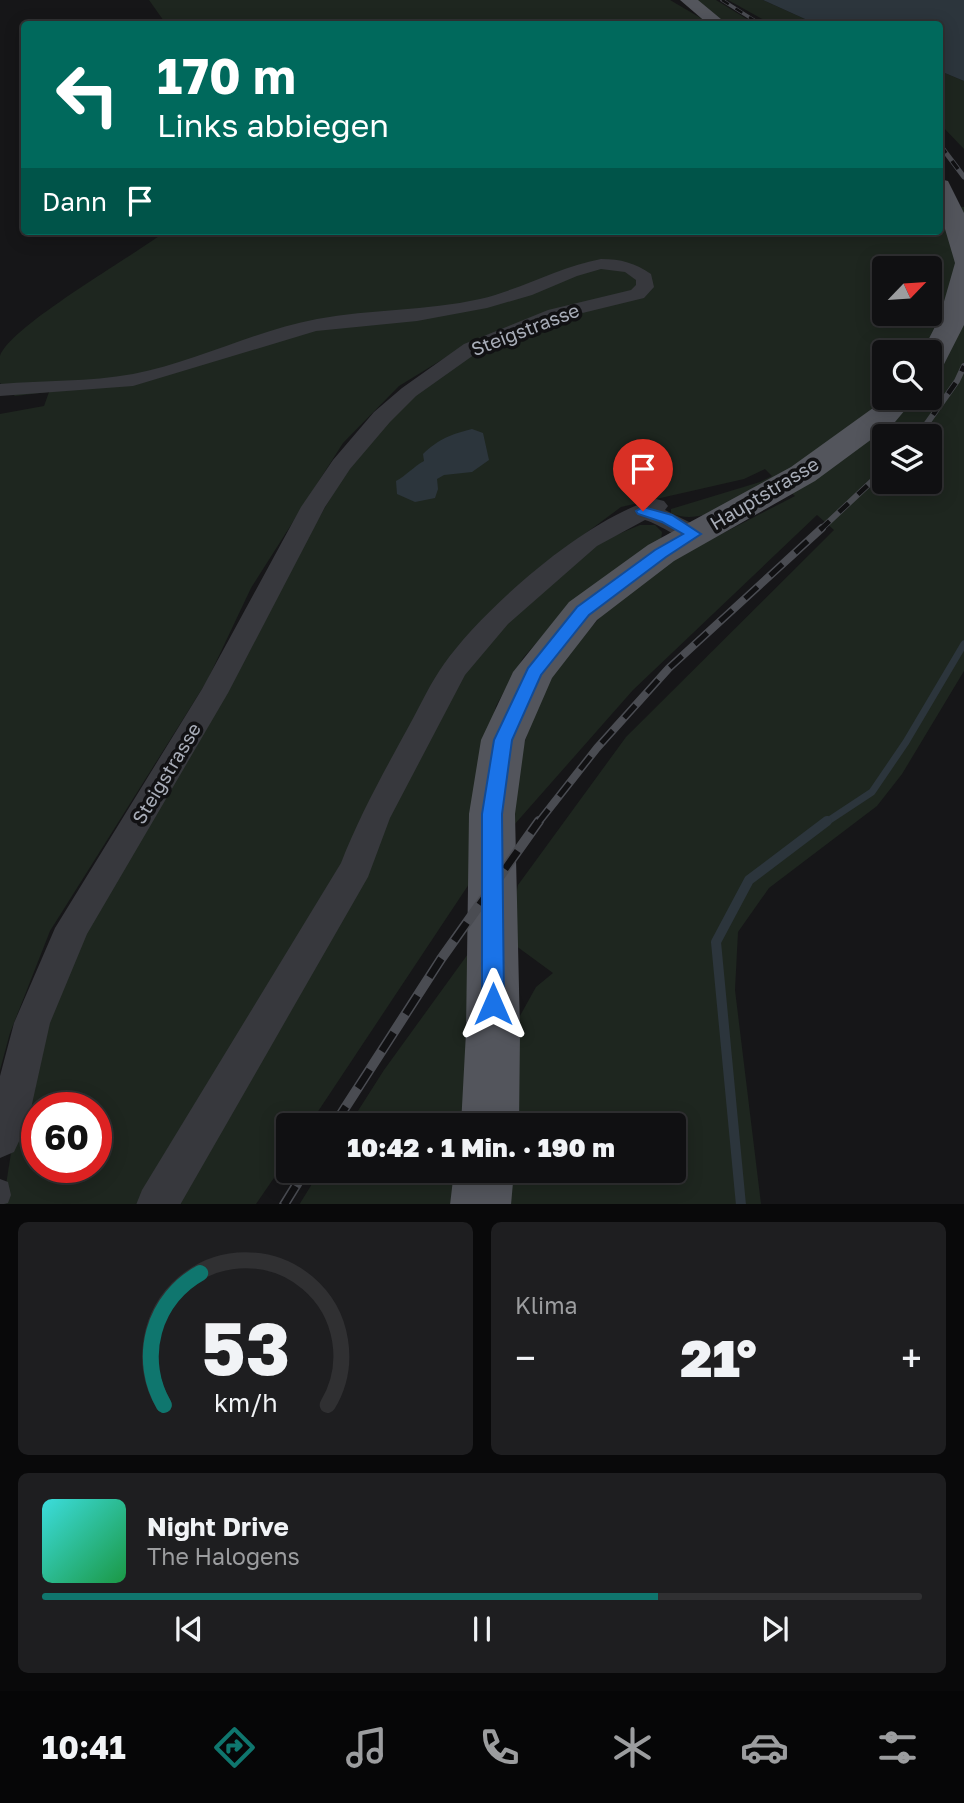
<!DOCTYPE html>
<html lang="de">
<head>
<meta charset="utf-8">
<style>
	body { margin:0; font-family:"Golos Text",sans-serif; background:#1e1e20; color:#f1f3f6; height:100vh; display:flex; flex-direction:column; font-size:26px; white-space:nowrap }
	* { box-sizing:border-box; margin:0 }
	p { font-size:23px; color:#9c9d9f }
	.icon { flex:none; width:38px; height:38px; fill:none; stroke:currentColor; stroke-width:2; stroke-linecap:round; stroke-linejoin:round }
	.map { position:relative; height:1204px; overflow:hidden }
	.sheet { display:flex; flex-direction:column; gap:18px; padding:18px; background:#09090a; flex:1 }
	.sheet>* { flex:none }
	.hud { position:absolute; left:21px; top:21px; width:922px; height:214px; border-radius:7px; box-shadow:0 4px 18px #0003,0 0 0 2px #303032; background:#00695c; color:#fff; overflow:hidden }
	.needle { width:46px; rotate:65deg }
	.fabs { position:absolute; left:872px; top:256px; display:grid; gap:14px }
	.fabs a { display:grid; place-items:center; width:70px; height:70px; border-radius:7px; background:#101012; box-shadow:0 4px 18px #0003,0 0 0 2px #303032; font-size:35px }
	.speed { position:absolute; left:21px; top:1092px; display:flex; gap:14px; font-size:35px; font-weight:700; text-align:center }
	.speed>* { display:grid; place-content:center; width:91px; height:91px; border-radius:50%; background:#101012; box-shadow:0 4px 18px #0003,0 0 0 2px #303032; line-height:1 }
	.speed .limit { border:10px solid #d22; background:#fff; color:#111 }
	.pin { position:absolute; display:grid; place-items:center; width:60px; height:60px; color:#fff; margin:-72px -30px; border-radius:50% 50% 50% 0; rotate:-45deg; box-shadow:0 0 7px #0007 }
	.pin .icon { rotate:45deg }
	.me { position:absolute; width:77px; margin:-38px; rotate:0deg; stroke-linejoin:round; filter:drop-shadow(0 0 5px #0008) }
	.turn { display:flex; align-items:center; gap:24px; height:147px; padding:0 21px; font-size:32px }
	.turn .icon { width:91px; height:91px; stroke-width:2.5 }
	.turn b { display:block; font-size:49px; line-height:60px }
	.then { display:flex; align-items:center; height:66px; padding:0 21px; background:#0003; gap:14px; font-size:26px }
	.big { font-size:52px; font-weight:800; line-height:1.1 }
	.sheet .widget { flex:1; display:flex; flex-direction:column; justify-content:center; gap:10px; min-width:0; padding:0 24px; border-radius:10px; background:#1e1e20 }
	.sheet .dial { align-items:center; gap:0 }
	.dial svg { height:182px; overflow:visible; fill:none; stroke:#303032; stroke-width:7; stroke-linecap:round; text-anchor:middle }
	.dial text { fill:#f1f3f6; stroke:none }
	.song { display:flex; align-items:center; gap:21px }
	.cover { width:84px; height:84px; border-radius:10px; background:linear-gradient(135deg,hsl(180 70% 55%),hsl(140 70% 35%)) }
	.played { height:7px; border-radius:4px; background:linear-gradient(90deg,#0f766e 70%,#303032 70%) }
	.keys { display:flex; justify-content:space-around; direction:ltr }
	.heat { display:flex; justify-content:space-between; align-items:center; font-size:38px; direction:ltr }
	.sheet .tiles { flex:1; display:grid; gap:18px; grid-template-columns:1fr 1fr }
	.widget:last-child { grid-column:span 2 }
	.trip { position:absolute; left:276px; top:1113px; width:410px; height:70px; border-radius:7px; background:#101012; box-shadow:0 4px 18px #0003,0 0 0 2px #303032; font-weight:800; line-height:70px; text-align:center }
	.menu { display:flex; height:112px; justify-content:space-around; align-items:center; background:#060607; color:#9c9d9f }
	.menu .icon { width:49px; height:49px }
	.menu .selected { color:#0f766e }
	.menu b { font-size:32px; color:#f1f3f6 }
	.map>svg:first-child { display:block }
	.green { fill:#1e261f; fill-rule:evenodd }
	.water { fill:#2c353c }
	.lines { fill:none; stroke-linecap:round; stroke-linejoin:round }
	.stream-far1 { stroke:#2c353c; stroke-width:7 }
	.stream { stroke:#2c353c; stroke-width:10 }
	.lane { fill:#37383d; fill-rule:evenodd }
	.street { fill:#37383d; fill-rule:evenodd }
	.primary { fill:#53555c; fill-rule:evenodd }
	.rail-far4-casing { stroke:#4a4c52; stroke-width:3.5 }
	.rail-far3-casing { stroke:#4a4c52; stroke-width:5 }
	.rail-far2-casing { stroke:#4a4c52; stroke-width:6 }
	.rail-far1-casing { stroke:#4a4c52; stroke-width:8 }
	.rail-casing { stroke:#4a4c52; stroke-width:10 }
	.rail-far4 { stroke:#111113; stroke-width:2.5; stroke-dasharray:8; stroke-linecap:butt }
	.rail-far3 { stroke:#111113; stroke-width:3.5; stroke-dasharray:10; stroke-linecap:butt }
	.rail-far2 { stroke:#111113; stroke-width:4.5; stroke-dasharray:13; stroke-linecap:butt }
	.rail-far1 { stroke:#111113; stroke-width:5; stroke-dasharray:17; stroke-linecap:butt }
	.rail { stroke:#111113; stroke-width:7; stroke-dasharray:22; stroke-linecap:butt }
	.route { fill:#1a73e8; stroke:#114b97; stroke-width:2 }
	.labels { text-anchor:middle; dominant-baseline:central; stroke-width:7; stroke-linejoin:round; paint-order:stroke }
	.street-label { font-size:19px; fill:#a8adb8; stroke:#111113 }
</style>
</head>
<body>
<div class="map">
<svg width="964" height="1205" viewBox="0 0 964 1205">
	<rect width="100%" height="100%" fill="#161618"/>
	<!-- green -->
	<path class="green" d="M 149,0 L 670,0 L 711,24 L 166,24 Z
		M 696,0 L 716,0 L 755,24 L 726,24 Z
		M 728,0 L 763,0 L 816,24 L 771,24 Z
		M 940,71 L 964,81 L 964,149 L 940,124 Z
		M 940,205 L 964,207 L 964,671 L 902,774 L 877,806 L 769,888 L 738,932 L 735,990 L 761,1204 L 501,1204 L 507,1171 L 674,1171 L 674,1125 L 510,1125 L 516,1023 L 536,987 L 553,973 L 508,940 L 518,885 L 626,737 L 834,530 L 817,515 L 633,690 L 514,825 L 514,772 L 546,681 L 564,657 L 604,613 L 673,559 L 795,496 L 774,477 C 746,493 704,529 671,513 L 671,509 L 760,482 L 772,476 L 765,469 L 744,479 L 621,507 L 535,571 L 489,614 L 344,864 L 139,1204 L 3,1204 L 13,1140 L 37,1031 L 85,917 L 361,446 L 466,345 L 399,386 L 343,443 L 251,588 L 207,681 L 50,931 L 10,1033 L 0,1070 L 0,414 L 44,406 L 49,392 L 15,396 L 0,383 C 0,375 0,363 0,356 C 10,326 135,255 166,231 L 940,231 ZM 884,268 L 929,268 L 929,313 L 884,313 ZM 884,352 L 929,352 L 929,397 L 884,397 ZM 884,436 L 929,436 L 929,481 L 884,481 ZM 37,1108 L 96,1108 L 96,1167 L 37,1167 Z
		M 640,525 L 655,525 L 662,532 L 661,540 L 573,601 L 523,658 L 496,706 L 474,790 L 473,878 L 309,1125 L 289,1125 L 289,1156 L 256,1204 L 174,1205 L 388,817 L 463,675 L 507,622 L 597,543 Z
		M 473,947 L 474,993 L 466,1125 L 349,1125 L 384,1070 Z
		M 320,1171 L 458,1171 L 452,1204 L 299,1205 Z"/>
	<!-- water -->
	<path class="water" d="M 763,0 L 964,0 L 964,81 L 940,71 L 940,24 L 816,24 Z
		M 472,429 L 483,433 L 489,460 L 472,472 L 444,475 L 437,479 L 438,489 L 435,498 L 415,502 L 397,494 L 396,481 C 407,475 413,467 424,461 L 423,454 C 439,439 451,434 472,429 Z"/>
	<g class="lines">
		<!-- stream-far1 -->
		<path class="stream-far1" d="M 825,823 L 872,792 L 906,742 L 964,644"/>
		<!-- stream -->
		<path class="stream" d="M 741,1205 L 716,942 L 749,880 L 827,821"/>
		<!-- lane -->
		<path class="lane" d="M 0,1179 L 8,1182 L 11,1195 L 8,1203 L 0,1205 Z"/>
		<!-- street -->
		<path class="street" d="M 601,259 C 621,259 635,263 651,274 L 654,287 L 644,298 L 562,318 L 478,352 L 416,396 L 390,422 L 350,469 L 325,507 L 228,693 L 87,934 L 50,1023 L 28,1122 L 14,1152 L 0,1158 L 0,1076 L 14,1023 L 55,928 L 202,689 L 301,507 L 333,460 L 374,412 L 402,388 L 464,344 L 548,310 L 631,290 L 636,285 L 636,280 L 625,272 L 601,269 L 577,276 L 532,295 L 487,308 L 417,321 L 316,331 L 133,386 L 0,396 L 0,384 C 44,380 89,382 133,374 C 196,362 253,331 317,319 C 371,309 426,311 480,299 C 522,289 559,267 601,259 Z
			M 656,499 L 664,501 L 668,506 L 665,510 L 703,529 L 706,534 L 703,539 C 683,544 664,526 645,520 L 597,546 L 508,624 L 465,675 L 390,818 L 368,877 L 180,1205 L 136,1205 L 142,1190 L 341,863 C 360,814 385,770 410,724 C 421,704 431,682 444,664 C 483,608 590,515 656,499 Z"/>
		<!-- primary -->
		<path class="primary" d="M 680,0 L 698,0 L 727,24 L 708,24 Z
			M 940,179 L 948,181 L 964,213 L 964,325 L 940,372 L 929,375 L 929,352 L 922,352 L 939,319 L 955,263 L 940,212 Z
			M 884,397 L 916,397 L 895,422 L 815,481 L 674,561 L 597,620 L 552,678 L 525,740 L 515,814 L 520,1032 L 519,1125 L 461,1125 L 466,1032 L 469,814 L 481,740 L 513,672 L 569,602 L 648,545 L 791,467 L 873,408 Z
			M 454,1171 L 514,1171 L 511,1205 L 450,1205 Z"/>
		<defs>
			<path id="rail-far4" d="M 722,0 L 760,24"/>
			<path id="rail-far3" d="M 940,145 L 964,177"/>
			<path id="rail-far2" d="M 918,436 L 957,381 L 964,366
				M 820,530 L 884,470"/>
			<path id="rail-far1" d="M 538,823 L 597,748 L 669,668 L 822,528"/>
			<path id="rail" d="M 334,1125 L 441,959 L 539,821
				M 284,1205 L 305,1171"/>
		</defs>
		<!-- rail-far4 casing -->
		<use href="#rail-far4" class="rail-far4-casing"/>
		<!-- rail-far3 casing -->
		<use href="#rail-far3" class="rail-far3-casing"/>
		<!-- rail-far2 casing -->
		<use href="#rail-far2" class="rail-far2-casing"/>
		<!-- rail-far1 casing -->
		<use href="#rail-far1" class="rail-far1-casing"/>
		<!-- rail casing -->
		<use href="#rail" class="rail-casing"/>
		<!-- rail-far4 -->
		<use href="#rail-far4" class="rail-far4"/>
		<!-- rail-far3 -->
		<use href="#rail-far3" class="rail-far3"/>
		<!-- rail-far2 -->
		<use href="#rail-far2" class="rail-far2"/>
		<!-- rail-far1 -->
		<use href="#rail-far1" class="rail-far1"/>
		<!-- rail -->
		<use href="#rail" class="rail"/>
	</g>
	<!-- route -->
	<path class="route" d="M 643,507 L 672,515 L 701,534 L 666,557 L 589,615 L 541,675 L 512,740 L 502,814 L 504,1004 L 501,1011 L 493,1014 L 485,1011 L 482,1004 L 482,814 L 494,740 L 528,668 L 577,607 L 655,550 L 683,534 L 662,522 L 638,514 L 636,511 Z"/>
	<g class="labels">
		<!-- street labels -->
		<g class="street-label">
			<text transform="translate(525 329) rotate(-21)">Steigstrasse</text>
			<text transform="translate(764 493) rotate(-31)">Hauptstrasse</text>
			<text transform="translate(166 773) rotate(-59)">Steigstrasse</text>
		</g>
	</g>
</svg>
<div class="fabs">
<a><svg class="needle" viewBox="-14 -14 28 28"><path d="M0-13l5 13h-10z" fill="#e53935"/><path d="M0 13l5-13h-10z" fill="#9c9d9f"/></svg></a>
<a><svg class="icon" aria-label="search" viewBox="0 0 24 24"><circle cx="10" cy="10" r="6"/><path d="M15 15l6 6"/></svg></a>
<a><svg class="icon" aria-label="layers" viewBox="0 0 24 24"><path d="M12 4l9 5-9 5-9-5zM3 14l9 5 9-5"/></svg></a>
</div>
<div class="speed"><div class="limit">60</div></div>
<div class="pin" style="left:643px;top:511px;background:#d93025"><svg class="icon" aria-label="arrive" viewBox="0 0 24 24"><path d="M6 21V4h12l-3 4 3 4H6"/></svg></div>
<svg class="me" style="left:493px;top:1004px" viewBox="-20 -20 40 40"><path d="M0-17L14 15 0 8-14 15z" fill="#1a73e8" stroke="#fff" stroke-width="4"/></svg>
<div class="trip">10:42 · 1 Min. · 190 m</div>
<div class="hud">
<div class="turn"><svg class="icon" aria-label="left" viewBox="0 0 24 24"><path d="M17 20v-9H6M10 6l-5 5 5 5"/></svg><div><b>170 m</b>Links abbiegen</div></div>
<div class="then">Dann<svg class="icon" aria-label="arrive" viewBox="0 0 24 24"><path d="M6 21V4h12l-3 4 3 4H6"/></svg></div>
</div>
</div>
<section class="sheet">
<div class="tiles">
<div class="widget dial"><svg viewBox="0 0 100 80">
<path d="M14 69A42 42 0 1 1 86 69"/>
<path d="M14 69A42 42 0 0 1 30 11" stroke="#0f766e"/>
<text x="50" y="56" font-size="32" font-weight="700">53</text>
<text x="50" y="72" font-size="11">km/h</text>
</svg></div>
<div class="widget"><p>Klima</p>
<div class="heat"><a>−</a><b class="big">21°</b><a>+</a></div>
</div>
<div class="widget">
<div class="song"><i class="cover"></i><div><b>Night Drive</b><p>The Halogens</p></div></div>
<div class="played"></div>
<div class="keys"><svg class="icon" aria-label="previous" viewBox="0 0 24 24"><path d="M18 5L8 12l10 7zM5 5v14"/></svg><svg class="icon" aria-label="pause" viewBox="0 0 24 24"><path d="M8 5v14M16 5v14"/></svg><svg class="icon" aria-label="next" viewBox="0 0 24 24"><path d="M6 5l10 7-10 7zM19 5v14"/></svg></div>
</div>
</div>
</section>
<nav class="menu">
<b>10:41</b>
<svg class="icon selected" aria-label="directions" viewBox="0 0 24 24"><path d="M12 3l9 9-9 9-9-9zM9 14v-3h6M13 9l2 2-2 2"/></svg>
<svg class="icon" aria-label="music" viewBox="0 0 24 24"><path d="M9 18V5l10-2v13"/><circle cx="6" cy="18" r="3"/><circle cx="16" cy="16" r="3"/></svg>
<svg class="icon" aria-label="phone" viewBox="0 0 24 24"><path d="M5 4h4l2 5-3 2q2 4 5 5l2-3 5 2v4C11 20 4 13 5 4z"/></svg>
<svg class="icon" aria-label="climate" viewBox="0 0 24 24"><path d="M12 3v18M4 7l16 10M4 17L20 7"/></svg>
<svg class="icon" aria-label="car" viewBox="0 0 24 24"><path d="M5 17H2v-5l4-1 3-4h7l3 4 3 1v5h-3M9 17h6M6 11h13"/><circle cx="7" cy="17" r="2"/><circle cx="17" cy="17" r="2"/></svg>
<svg class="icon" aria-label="filters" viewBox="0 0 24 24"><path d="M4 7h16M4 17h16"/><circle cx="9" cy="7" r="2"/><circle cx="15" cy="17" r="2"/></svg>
</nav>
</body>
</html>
